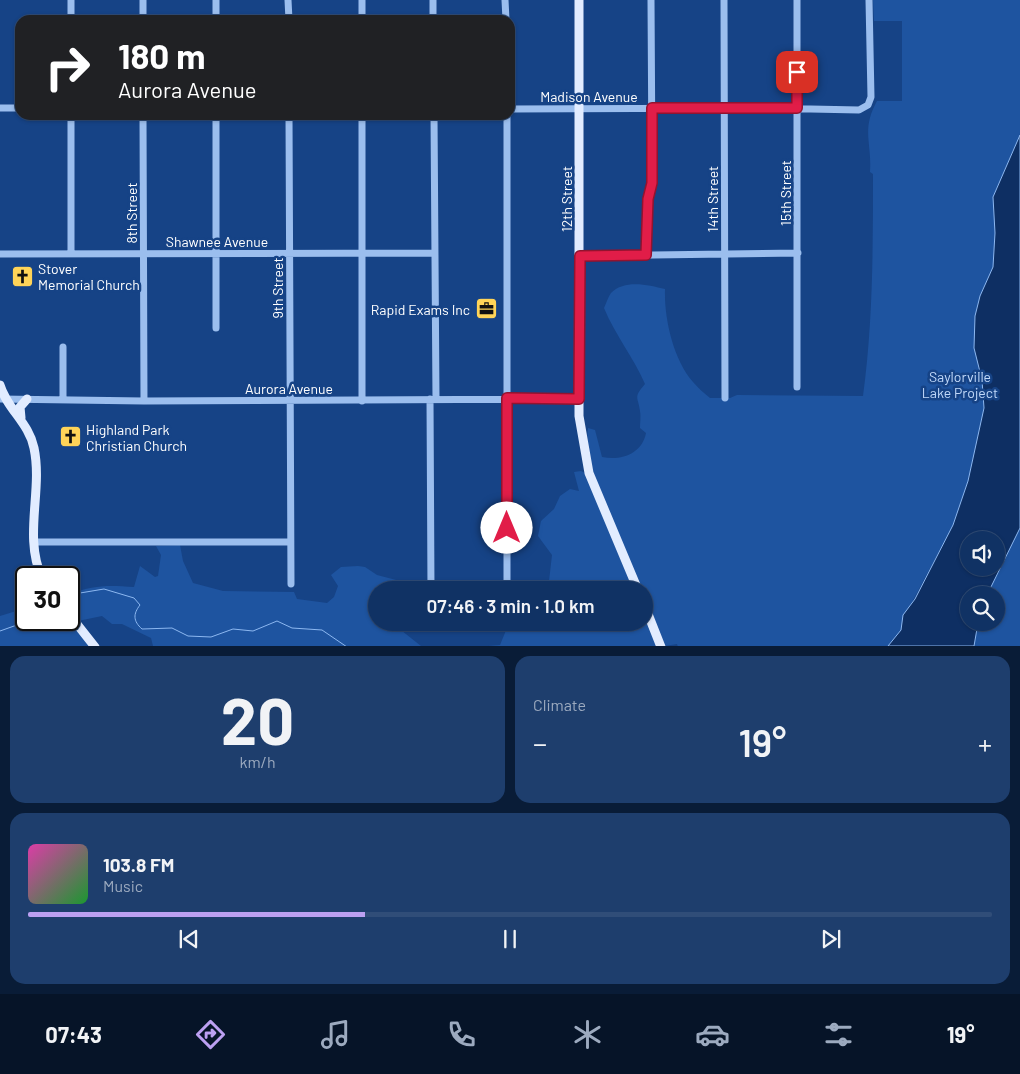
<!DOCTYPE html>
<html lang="en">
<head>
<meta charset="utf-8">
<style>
	body { margin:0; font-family:Barlow,sans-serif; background:#1e3e6d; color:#f1f3f6; height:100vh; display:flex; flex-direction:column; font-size:19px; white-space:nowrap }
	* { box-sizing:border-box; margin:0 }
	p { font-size:16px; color:#9caabf }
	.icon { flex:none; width:28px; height:28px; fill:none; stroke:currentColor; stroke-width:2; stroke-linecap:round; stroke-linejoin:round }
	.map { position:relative; height:646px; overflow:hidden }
	.drawer { display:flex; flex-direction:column; gap:10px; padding:10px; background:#091c37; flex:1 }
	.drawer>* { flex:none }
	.guide { position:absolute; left:15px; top:15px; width:500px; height:105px; border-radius:15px; box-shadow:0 1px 4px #0004,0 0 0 1px #304d78; background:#202124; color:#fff; overflow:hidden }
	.fabs { position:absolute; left:960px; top:531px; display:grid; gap:10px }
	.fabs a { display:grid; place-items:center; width:45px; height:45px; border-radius:50%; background:#103264; box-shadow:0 1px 4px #0004,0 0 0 1px #304d78; font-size:25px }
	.speed { position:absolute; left:15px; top:566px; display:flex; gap:10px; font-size:25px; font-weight:700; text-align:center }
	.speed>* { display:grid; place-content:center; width:65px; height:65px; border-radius:50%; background:#103264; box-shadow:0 1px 4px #0004,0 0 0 1px #304d78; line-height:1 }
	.speed .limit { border:2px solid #111; border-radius:8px; background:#fff; color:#111 }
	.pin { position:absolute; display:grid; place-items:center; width:42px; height:42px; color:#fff; margin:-21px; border-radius:10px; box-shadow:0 2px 8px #0006 }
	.me { position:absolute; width:55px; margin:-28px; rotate:0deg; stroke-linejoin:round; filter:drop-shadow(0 0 4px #0008) }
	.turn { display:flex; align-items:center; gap:18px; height:105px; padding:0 20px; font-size:22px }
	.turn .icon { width:65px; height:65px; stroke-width:2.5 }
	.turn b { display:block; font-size:35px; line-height:42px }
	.big { font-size:38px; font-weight:600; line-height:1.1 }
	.drawer .widget { flex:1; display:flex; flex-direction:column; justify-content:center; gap:8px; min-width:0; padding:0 18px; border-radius:15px; background:#1e3e6d }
	.drawer .dial { align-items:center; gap:0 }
	.dial b { font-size:65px; line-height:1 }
	.song { display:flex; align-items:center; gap:15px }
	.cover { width:60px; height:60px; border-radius:8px; background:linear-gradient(135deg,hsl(320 70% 55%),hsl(130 70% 35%)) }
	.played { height:5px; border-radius:2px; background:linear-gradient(90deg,#bca0f2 35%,#304d78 35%) }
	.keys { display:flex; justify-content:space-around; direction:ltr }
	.heat { display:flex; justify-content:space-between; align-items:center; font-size:28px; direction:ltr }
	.drawer .tiles { flex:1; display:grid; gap:10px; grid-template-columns:1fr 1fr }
	.widget:last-child { grid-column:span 2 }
	.trip { position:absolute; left:368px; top:581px; width:285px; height:50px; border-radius:25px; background:#103264; box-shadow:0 1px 4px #0004,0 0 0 1px #304d78; font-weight:600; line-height:50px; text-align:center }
	.menu { display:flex; height:80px; justify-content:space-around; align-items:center; background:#061428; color:#9caabf }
	.menu .icon { width:35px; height:35px }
	.menu .current { color:#bca0f2 }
	.menu b { font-size:22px; color:#f1f3f6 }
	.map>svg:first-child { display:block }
	.green { fill:#1e54a0 }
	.water { fill:#0e2f63; stroke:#8db8f1; fill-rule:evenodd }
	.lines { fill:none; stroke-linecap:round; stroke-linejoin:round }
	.stream { stroke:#8db8f1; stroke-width:1 }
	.minor { stroke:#9bbeee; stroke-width:7 }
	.major { stroke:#e2ecff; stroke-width:9 }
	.route-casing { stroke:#92132f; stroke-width:12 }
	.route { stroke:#e11d48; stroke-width:9 }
	.labels { text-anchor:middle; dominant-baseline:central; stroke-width:5; stroke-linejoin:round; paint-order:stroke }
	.street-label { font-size:14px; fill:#fff; stroke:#164386 }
	.poi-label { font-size:14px; fill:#fff; stroke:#164386; text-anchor:start }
	.park-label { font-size:14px; fill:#c1d9fa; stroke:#164386 }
</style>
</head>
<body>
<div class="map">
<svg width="1020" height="647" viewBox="0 0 1020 647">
	<rect width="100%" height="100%" fill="#164386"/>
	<!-- green -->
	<path class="green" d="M 873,0 L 1020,0 L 1020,135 L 993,197 L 995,233 L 993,268 L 980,296 L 975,316 L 974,331 L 978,366 L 982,380 L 984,408 L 968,481 L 953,525 L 911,604 L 901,630 L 889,646 L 678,647 L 677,644 L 665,646 L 644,597 L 644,590 L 641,590 C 624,550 582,469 588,428 L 595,430 L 602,457 C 621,461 642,454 646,433 L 640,428 C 640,423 641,416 640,411 C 638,396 633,398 645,384 C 634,358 615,335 604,308 C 606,304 608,297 611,293 C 625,279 648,285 665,289 C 664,318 673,359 693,382 C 698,388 704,393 710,398 L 730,398 L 737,395 L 863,396 C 873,323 873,248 873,174 L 870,172 C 872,142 861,130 877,101 L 902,101 L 902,21 L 874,21 Z
		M 581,471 L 585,473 L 633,590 L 548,590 L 552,555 L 538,536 L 541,521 L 554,509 L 560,496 L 570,489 L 579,491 L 574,472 Z
		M 1020,528 L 1020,646 L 974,647 L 978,623 L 996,622 L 996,595 L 987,595 Z
		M 180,545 L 183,561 L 193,583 L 223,591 L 294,592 L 297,599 L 327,603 L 334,597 L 338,586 L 331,575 L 341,567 L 358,566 L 365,567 L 377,575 L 400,581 L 403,590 L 376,590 L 376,622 L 392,623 L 421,646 L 153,646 L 151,638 L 122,624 L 112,624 L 102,616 L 78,621 L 69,610 L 69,594 C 95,585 107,585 134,587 L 140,566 L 155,577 L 158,576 L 161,555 L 156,546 Z
		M 26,608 L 26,620 L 69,620 L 91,646 L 0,646 L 0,616 Z
		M 644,615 L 658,647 L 477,647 L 500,645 L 509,623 L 644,622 Z"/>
	<!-- water -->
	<path class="water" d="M 1020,135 L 1020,528 L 987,595 L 969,595 L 969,622 L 978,623 L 974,646 L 888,646 L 901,630 L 903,615 L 915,599 L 953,525 L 968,481 L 984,408 L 982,380 L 974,348 L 975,316 L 980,296 L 993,267 L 995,233 L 993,197 ZM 969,540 L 996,540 L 996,568 L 969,568 Z"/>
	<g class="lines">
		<!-- stream -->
		<path class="stream" d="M 69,600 L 80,593 L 104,589 L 134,598 L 140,605 C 133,614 133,621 142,629 L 172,628 L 188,636 L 211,637 L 233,629 L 253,631 L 277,621 L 292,628 L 322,630 L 347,647
			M 0,631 L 31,620"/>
		<!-- minor -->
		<path class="minor" d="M 71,0 L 71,20
			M 143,0 L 143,20
			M 288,0 L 289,20
			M 362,0 L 362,20
			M 433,0 L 433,20
			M 505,0 L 506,20
			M 724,0 L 725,398
			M 797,0 L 797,387
			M 216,20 L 216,0
			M 0,108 L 20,108
			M 510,109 L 762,108 L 859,110 L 868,105 L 871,97 L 869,0
			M 71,115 L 71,254
			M 143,115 L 144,401
			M 216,115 L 216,328
			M 289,115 L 291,584
			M 362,115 L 362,401
			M 434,115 L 436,399
			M 507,115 L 507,590
			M 0,254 L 435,253
			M 646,255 L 646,224 L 652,163 L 651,0
			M 579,256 L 798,253
			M 63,347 L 63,400
			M 0,399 L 144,401 L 579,399
			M 430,399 L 431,590
			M 34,542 L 290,542"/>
		<!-- major -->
		<path class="major" d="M 579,0 L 579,416 L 589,473 L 638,590
			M 0,385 C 7,409 29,423 34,448 C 43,491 23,536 42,578
			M 21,418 L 20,407 L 27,399
			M 644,604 L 661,647
			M 69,614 L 95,647"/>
	</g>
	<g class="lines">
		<defs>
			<path id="route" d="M 507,528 L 507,398 L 579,399 L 580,256 L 646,255 L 648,199 L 652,183 L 652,108 L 797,108 L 797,72"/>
		</defs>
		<!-- route casing -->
		<use href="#route" class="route-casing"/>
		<!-- route -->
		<use href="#route" class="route"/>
	</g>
	<!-- icons -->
	<defs>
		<symbol id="church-square" viewBox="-11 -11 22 22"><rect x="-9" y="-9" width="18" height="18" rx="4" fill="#ffd458" stroke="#164386"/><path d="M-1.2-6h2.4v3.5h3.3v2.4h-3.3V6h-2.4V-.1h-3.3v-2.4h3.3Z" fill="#111"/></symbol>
		<symbol id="office-square" viewBox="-11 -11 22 22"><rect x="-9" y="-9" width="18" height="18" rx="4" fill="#ffd458" stroke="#164386"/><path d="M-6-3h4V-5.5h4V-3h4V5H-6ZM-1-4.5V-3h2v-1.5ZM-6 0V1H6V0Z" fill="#111"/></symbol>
	</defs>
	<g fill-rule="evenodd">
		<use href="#church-square" x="10" y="264" width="25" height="25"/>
		<use href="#office-square" x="474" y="296" width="25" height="25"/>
		<use href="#church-square" x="58" y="424" width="25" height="25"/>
	</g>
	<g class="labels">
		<!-- street labels -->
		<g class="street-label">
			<text x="589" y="96">Madison Avenue</text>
			<text transform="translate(785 193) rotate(-90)">15th Street</text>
			<text transform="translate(566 199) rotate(-90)">12th Street</text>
			<text transform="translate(712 199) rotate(-90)">14th Street</text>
			<text transform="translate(131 213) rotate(-90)">8th Street</text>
			<text x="217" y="241">Shawnee Avenue</text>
			<text transform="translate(277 288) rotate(-90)">9th Street</text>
			<text x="289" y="388">Aurora Avenue</text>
		</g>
		<!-- poi labels -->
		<g class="poi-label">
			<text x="38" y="268">Stover<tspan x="38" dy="16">Memorial Church</tspan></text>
			<text x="470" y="309" text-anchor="end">Rapid Exams Inc</text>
			<text x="86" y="429">Highland Park<tspan x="86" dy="16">Christian Church</tspan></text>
		</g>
		<!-- park labels -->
		<g class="park-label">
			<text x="960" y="376">Saylorville<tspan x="960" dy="16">Lake Project</tspan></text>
		</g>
	</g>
</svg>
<div class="fabs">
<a><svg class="icon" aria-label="sound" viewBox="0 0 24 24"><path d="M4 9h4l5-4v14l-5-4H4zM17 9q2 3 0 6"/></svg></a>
<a><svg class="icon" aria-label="search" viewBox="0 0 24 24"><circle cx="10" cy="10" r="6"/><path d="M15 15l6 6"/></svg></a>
</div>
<div class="speed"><div class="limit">30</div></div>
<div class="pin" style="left:797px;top:72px;background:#d93025"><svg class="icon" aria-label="arrive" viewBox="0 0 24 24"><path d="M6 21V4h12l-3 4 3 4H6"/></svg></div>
<svg class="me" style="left:507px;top:528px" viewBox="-20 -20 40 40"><circle r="19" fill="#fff"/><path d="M0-13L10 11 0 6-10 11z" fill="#e11d48"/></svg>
<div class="trip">07:46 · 3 min · 1.0 km</div>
<div class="guide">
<div class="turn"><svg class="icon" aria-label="right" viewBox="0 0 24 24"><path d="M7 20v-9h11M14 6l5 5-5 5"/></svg><div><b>180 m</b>Aurora Avenue</div></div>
</div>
</div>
<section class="drawer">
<div class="tiles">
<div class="widget dial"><b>20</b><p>km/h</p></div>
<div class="widget"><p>Climate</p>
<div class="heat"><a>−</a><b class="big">19°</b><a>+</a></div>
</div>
<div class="widget">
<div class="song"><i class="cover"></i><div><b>103.8 FM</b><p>Music</p></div></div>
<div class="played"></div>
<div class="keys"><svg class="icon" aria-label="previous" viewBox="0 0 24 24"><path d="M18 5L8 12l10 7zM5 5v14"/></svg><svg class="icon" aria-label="pause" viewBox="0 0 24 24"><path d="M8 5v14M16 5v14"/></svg><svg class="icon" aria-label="next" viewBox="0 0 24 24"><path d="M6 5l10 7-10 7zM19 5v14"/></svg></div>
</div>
</div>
</section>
<nav class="menu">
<b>07:43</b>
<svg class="icon current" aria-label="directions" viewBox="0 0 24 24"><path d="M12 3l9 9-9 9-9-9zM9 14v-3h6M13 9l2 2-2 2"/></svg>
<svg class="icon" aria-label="music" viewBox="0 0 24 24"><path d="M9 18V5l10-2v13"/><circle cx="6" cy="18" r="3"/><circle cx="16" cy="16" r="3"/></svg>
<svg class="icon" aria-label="phone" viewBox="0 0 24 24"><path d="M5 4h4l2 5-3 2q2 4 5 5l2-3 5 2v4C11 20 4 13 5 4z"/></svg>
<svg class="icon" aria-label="climate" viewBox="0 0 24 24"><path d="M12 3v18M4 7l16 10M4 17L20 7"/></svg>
<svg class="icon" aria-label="car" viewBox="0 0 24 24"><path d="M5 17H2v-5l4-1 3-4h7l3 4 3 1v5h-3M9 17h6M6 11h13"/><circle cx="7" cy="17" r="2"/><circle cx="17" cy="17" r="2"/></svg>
<svg class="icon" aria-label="filters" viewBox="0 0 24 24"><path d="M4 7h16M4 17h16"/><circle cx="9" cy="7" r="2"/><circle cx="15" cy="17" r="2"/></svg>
<b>19°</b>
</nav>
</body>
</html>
